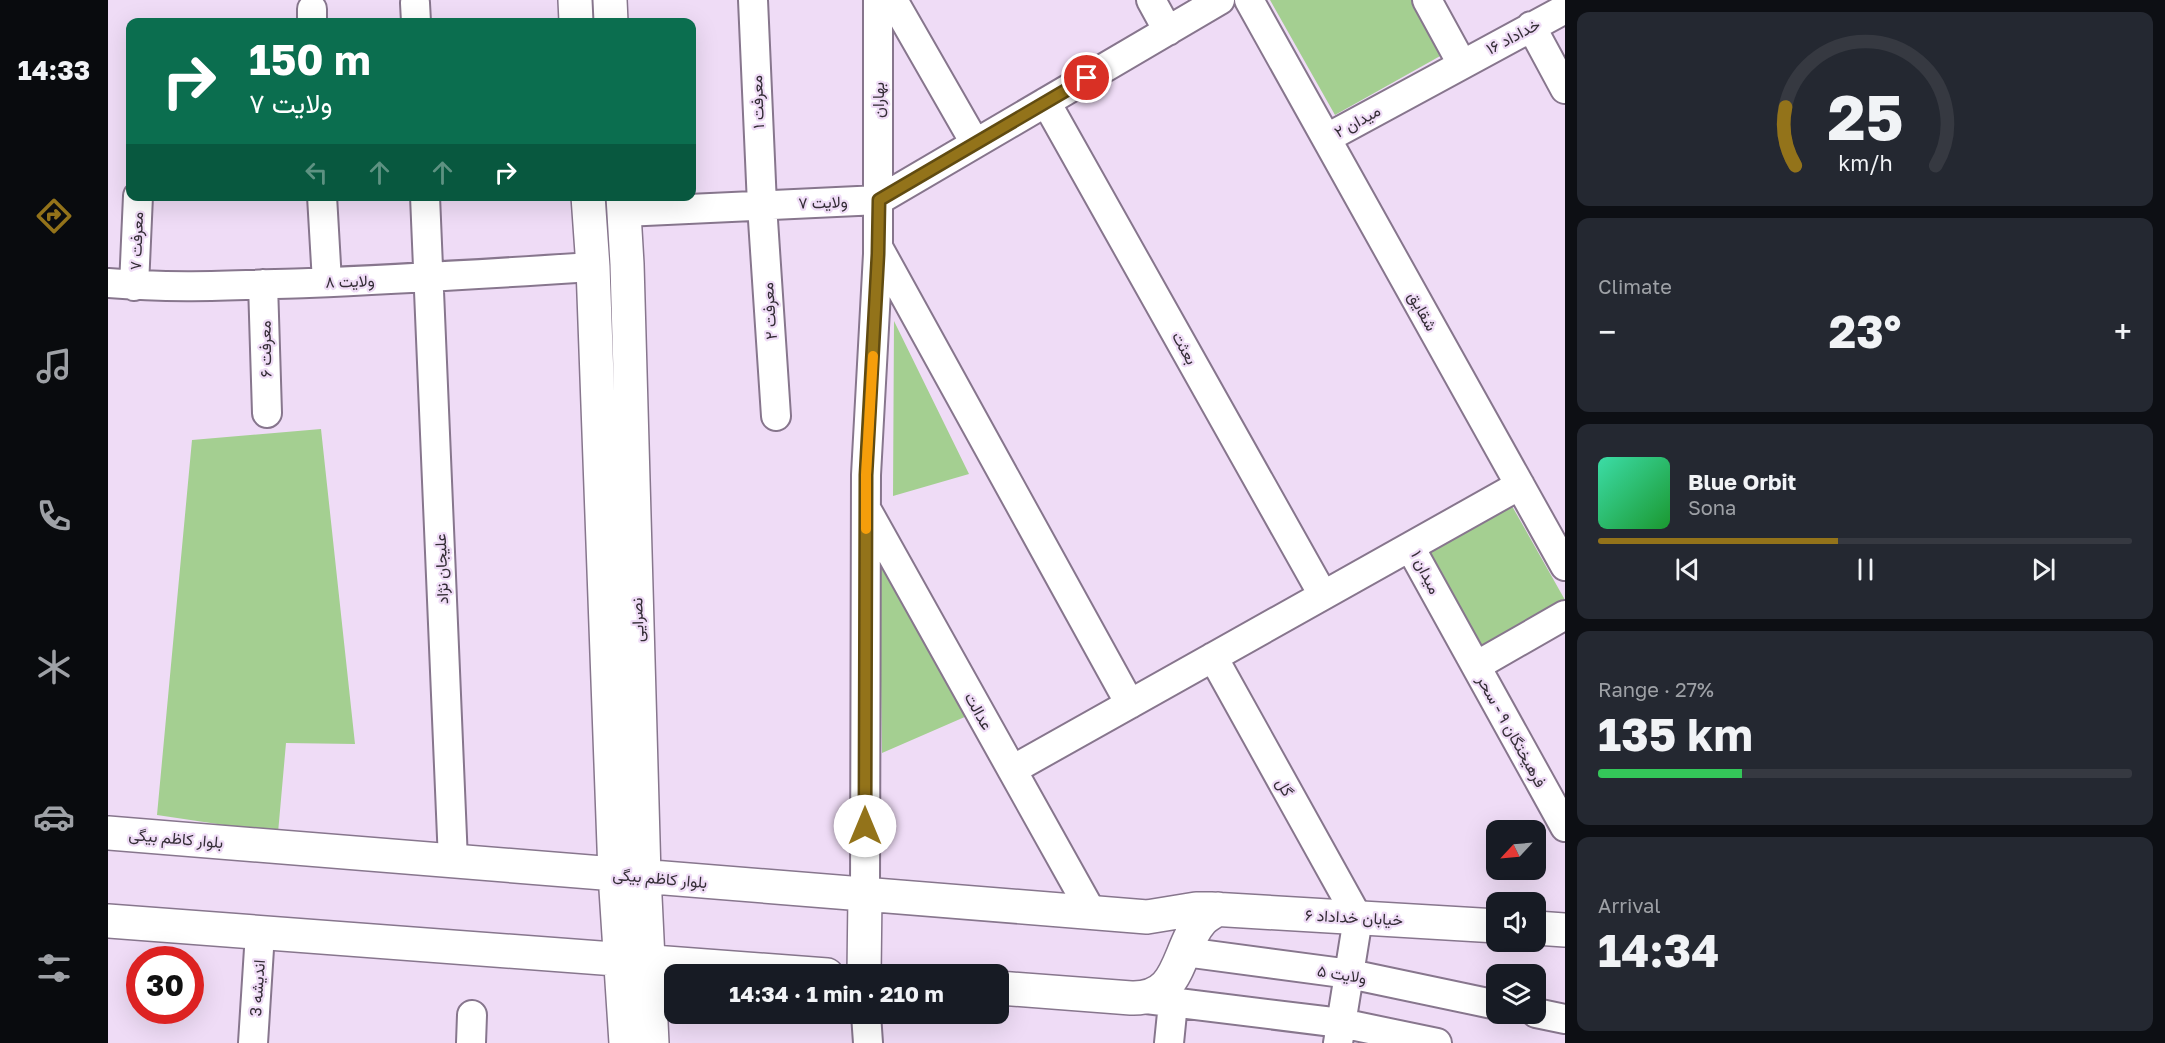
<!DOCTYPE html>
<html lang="en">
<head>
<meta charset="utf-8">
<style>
	body { margin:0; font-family:"Golos Text",Vazirmatn,sans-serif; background:#242831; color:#f1f3f6; height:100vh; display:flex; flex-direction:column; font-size:22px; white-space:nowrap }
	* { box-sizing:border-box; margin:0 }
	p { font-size:20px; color:#9ea1a6 }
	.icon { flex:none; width:33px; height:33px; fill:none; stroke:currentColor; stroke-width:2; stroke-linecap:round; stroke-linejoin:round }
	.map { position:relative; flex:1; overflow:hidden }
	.sheet { display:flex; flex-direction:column; gap:12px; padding:12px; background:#0d0f14; width:600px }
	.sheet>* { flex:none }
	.banner { position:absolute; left:18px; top:18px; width:570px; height:183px; border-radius:12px; box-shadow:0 6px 24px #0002; background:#0b6e4f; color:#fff; overflow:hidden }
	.needle { width:39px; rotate:244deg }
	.fabs { position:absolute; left:1378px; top:820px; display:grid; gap:12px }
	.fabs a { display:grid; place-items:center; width:60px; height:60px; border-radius:12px; background:#171b24; box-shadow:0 6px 24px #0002; font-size:30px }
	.speed { position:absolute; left:18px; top:946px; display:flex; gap:12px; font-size:30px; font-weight:700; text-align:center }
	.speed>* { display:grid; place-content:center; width:78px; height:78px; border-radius:50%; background:#171b24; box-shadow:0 6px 24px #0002; line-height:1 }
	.speed .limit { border:9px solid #d22; background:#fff; color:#111 }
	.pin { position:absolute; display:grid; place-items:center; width:51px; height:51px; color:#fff; margin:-26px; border:3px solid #fff; border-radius:50%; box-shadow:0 2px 6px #0007 }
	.me { position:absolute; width:66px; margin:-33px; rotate:0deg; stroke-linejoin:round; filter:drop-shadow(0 0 4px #0008) }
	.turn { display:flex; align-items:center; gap:21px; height:126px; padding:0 24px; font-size:27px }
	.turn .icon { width:78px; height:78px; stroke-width:2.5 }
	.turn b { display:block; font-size:42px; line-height:51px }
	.lanes { display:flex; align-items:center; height:57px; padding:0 24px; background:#0003; justify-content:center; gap:30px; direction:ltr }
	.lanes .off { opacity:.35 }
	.big { font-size:45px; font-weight:700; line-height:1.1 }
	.sheet .widget { flex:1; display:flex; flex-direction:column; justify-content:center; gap:9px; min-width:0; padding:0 21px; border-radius:12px; background:#242831 }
	.sheet .dial { align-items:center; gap:0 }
	.dial svg { height:156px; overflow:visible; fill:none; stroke:#363941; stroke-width:7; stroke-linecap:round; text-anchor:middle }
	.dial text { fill:#f1f3f6; stroke:none }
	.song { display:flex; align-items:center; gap:18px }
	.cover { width:72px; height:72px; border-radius:9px; background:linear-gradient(135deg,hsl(160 70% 55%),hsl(130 70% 35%)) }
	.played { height:6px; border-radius:3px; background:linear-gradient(90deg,#93731a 45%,#363941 45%) }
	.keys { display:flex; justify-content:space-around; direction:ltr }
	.heat { display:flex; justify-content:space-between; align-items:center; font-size:33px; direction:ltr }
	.charge { height:9px; border-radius:4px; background:linear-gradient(90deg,#34c759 27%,#363941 0) }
	.trip { position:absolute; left:556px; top:964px; width:345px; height:60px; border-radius:12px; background:#171b24; box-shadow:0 6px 24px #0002; font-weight:700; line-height:60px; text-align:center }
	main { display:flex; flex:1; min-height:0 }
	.menu { display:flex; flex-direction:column; width:108px; justify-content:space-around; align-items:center; background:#090b0e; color:#9ea1a6 }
	.menu .icon { width:42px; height:42px }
	.menu .active { color:#93731a }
	.menu b { font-size:27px; color:#f1f3f6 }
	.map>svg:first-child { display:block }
	.green { fill:#a4cf91 }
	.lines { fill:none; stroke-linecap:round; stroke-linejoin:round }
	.street-casing { stroke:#87768d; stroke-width:32 }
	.secondary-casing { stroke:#87768d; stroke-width:36 }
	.street { stroke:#fff; stroke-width:28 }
	.secondary { stroke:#fff; stroke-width:33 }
	.route-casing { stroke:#604b11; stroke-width:15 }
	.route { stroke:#93731a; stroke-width:10 }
	.slow { stroke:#f59e0b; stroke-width:10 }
	.labels { text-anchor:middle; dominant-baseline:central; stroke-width:4.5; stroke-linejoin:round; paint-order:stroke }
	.street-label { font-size:16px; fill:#342d36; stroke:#efdcf6 }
</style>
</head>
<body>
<main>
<nav class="menu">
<b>14:33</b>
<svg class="icon active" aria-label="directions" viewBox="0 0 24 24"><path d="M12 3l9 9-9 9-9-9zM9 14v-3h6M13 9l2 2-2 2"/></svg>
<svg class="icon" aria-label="music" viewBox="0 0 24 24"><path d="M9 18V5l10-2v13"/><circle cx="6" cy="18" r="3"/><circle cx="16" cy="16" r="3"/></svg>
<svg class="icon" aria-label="phone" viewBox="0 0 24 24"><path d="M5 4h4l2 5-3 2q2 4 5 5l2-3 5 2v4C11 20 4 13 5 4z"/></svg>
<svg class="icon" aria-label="climate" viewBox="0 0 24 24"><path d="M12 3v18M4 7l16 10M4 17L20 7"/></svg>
<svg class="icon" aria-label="car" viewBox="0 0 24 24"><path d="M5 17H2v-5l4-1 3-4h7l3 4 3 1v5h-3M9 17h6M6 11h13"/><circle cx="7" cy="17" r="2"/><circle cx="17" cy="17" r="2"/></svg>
<svg class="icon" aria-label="filters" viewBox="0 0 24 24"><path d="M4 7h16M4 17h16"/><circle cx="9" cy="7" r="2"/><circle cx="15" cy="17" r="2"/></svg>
</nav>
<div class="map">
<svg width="1457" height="1043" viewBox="0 0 1457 1043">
	<rect width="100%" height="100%" fill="#efdcf6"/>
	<!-- green -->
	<path class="green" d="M 1162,0 L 1303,0 L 1334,55 L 1227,115 Z
		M 786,321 L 861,474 L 785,496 Z
		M 213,429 L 247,744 L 178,743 L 170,833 L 49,815 L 84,440 Z
		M 1404,506 L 1457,600 L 1373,648 L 1320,554 Z
		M 771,538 L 859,716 L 774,753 Z"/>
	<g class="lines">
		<defs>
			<path id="street" d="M 645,0 L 654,205 L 668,416
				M 785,0 L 867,143
				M 1043,0 L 1060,31
				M 1141,0 L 1457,566
				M 1319,0 L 1354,64
				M 307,3 L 308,22
				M 204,9 L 204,22
				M 1423,26 L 1457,89
				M 938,102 L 1215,595
				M 1219,138 L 1457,9
				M 214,196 L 219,282
				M 317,196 L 345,861
				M 516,212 L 771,200 L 1112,0
				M 770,247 L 1022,704
				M 0,283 C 67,289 134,285 201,283 C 296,279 390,273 485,267
				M 155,284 L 159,413
				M 26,286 L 30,196
				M 760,512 L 984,913
				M 1302,547 L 1457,827
				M 1105,657 L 1250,918 L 1230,1043
				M 1368,666 L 1457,615
				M 904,770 L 1412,485
				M 757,894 L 758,475 L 770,254 L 770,0
				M 1077,952 L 1242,974 L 1389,1005
				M 1030,998 L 1233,1023 L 1329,1043
				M 1428,1013 L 1457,1019
				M 758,1014 L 760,1043
				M 145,1043 L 152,933
				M 363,1043 L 364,1015
				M 1061,1043 L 1065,1003"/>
			<path id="secondary" d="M 467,0 L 468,22
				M 502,0 L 503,22
				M 480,196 L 485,267 L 507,874 L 518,1043
				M 515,196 L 519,264 L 536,876 L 544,1043
				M 0,833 L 1039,917 L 1088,909 L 1103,909 L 1389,926
				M 0,921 L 719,975
				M 1428,928 L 1457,930
				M 756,975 L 757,894
				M 891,988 L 1023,998 C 1075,1000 1068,948 1094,920 C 1099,915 1105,912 1110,909"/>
		</defs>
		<!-- street casing -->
		<use href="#street" class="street-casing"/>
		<!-- secondary casing -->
		<use href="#secondary" class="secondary-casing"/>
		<!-- street -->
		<use href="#street" class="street"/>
		<!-- secondary -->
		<use href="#secondary" class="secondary"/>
	</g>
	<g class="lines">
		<defs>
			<path id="route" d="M 757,826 L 758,475 L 770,254 L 771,200 L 979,78"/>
		</defs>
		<!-- route casing -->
		<use href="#route" class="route-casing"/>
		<!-- route -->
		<use href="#route" class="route"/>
		<!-- slow -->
		<path class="slow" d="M 758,529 L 758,475 L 765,356"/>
	</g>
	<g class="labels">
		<!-- street labels -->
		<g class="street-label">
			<text transform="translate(1405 36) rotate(-28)">خداداد ۱۶</text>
			<text transform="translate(770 100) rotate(-90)">بهاران</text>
			<text transform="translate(649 102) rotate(-92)">معرفت ۱</text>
			<text transform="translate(1249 121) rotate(-29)">میدان ۲</text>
			<text transform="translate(715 202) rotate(-2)">ولایت ۷</text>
			<text transform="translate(28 241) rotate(-88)">معرفت ۷</text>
			<text transform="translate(242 281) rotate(-2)">ولایت ۸</text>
			<text transform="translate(661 311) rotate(-94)">معرفت ۲</text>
			<text transform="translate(1315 311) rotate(61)">شقایق</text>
			<text transform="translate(1077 348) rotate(61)">بعثت</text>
			<text transform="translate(157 349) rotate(-91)">معرفت ۶</text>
			<text transform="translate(333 569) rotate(-92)">علیجان نژاد</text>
			<text transform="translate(1318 572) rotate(64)">میدان ۱</text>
			<text transform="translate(529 620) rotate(-92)">نصرایی</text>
			<text transform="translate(871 711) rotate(61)">عدالت</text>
			<text transform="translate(1404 731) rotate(61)">فرهیختگان ۹ - سحر</text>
			<text transform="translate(1177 787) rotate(61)">گل</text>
			<text transform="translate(68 838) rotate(5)">بلوار کاظم بیگی</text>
			<text transform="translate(552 878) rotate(5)">بلوار کاظم بیگی</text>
			<text transform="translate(1246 917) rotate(3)">خیابان خداداد ۶</text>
			<text transform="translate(1234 974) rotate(9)">ولایت ۵</text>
			<text transform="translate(149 988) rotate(-86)">اندیشه 3</text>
		</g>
	</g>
</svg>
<div class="fabs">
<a><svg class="needle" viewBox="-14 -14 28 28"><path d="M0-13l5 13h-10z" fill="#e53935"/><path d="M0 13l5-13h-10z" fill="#9ea1a6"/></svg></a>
<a><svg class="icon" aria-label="sound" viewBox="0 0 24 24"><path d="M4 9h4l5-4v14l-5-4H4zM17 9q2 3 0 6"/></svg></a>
<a><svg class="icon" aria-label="layers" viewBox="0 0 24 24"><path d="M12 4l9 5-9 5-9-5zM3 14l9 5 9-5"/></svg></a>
</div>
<div class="speed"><div class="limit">30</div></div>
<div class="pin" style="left:979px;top:78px;background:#d93025"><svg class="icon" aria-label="arrive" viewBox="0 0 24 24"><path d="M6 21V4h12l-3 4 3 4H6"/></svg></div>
<svg class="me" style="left:757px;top:826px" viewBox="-20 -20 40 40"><circle r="19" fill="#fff"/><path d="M0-13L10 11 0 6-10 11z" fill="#93731a"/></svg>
<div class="trip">14:34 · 1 min · 210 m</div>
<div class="banner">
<div class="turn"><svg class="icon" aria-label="right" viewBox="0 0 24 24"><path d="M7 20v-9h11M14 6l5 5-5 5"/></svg><div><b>150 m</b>ولایت ۷</div></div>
<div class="lanes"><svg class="icon off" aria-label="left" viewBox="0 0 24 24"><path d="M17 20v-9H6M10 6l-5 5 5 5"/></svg><svg class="icon off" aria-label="ahead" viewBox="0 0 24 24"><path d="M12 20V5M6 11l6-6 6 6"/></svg><svg class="icon off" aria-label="ahead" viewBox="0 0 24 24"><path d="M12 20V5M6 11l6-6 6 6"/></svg><svg class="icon" aria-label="right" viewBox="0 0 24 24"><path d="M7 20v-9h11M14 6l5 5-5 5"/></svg></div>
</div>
</div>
<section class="sheet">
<div class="widget dial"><svg viewBox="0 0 100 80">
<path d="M14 69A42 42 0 1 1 86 69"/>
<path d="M14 69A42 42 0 0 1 9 39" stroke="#93731a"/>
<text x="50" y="56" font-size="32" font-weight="700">25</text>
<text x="50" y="72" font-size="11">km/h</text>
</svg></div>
<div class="widget"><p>Climate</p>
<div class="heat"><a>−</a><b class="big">23°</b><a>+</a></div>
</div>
<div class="widget">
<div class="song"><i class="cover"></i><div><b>Blue Orbit</b><p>Sona</p></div></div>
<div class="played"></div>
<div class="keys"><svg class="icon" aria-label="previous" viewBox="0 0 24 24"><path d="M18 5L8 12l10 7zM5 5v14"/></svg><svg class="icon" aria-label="pause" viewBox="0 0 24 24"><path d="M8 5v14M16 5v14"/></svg><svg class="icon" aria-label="next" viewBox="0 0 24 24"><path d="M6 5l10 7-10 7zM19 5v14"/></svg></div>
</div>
<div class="widget"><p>Range · 27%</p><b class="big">135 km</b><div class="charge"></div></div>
<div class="widget"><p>Arrival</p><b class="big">14:34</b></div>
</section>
</main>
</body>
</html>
